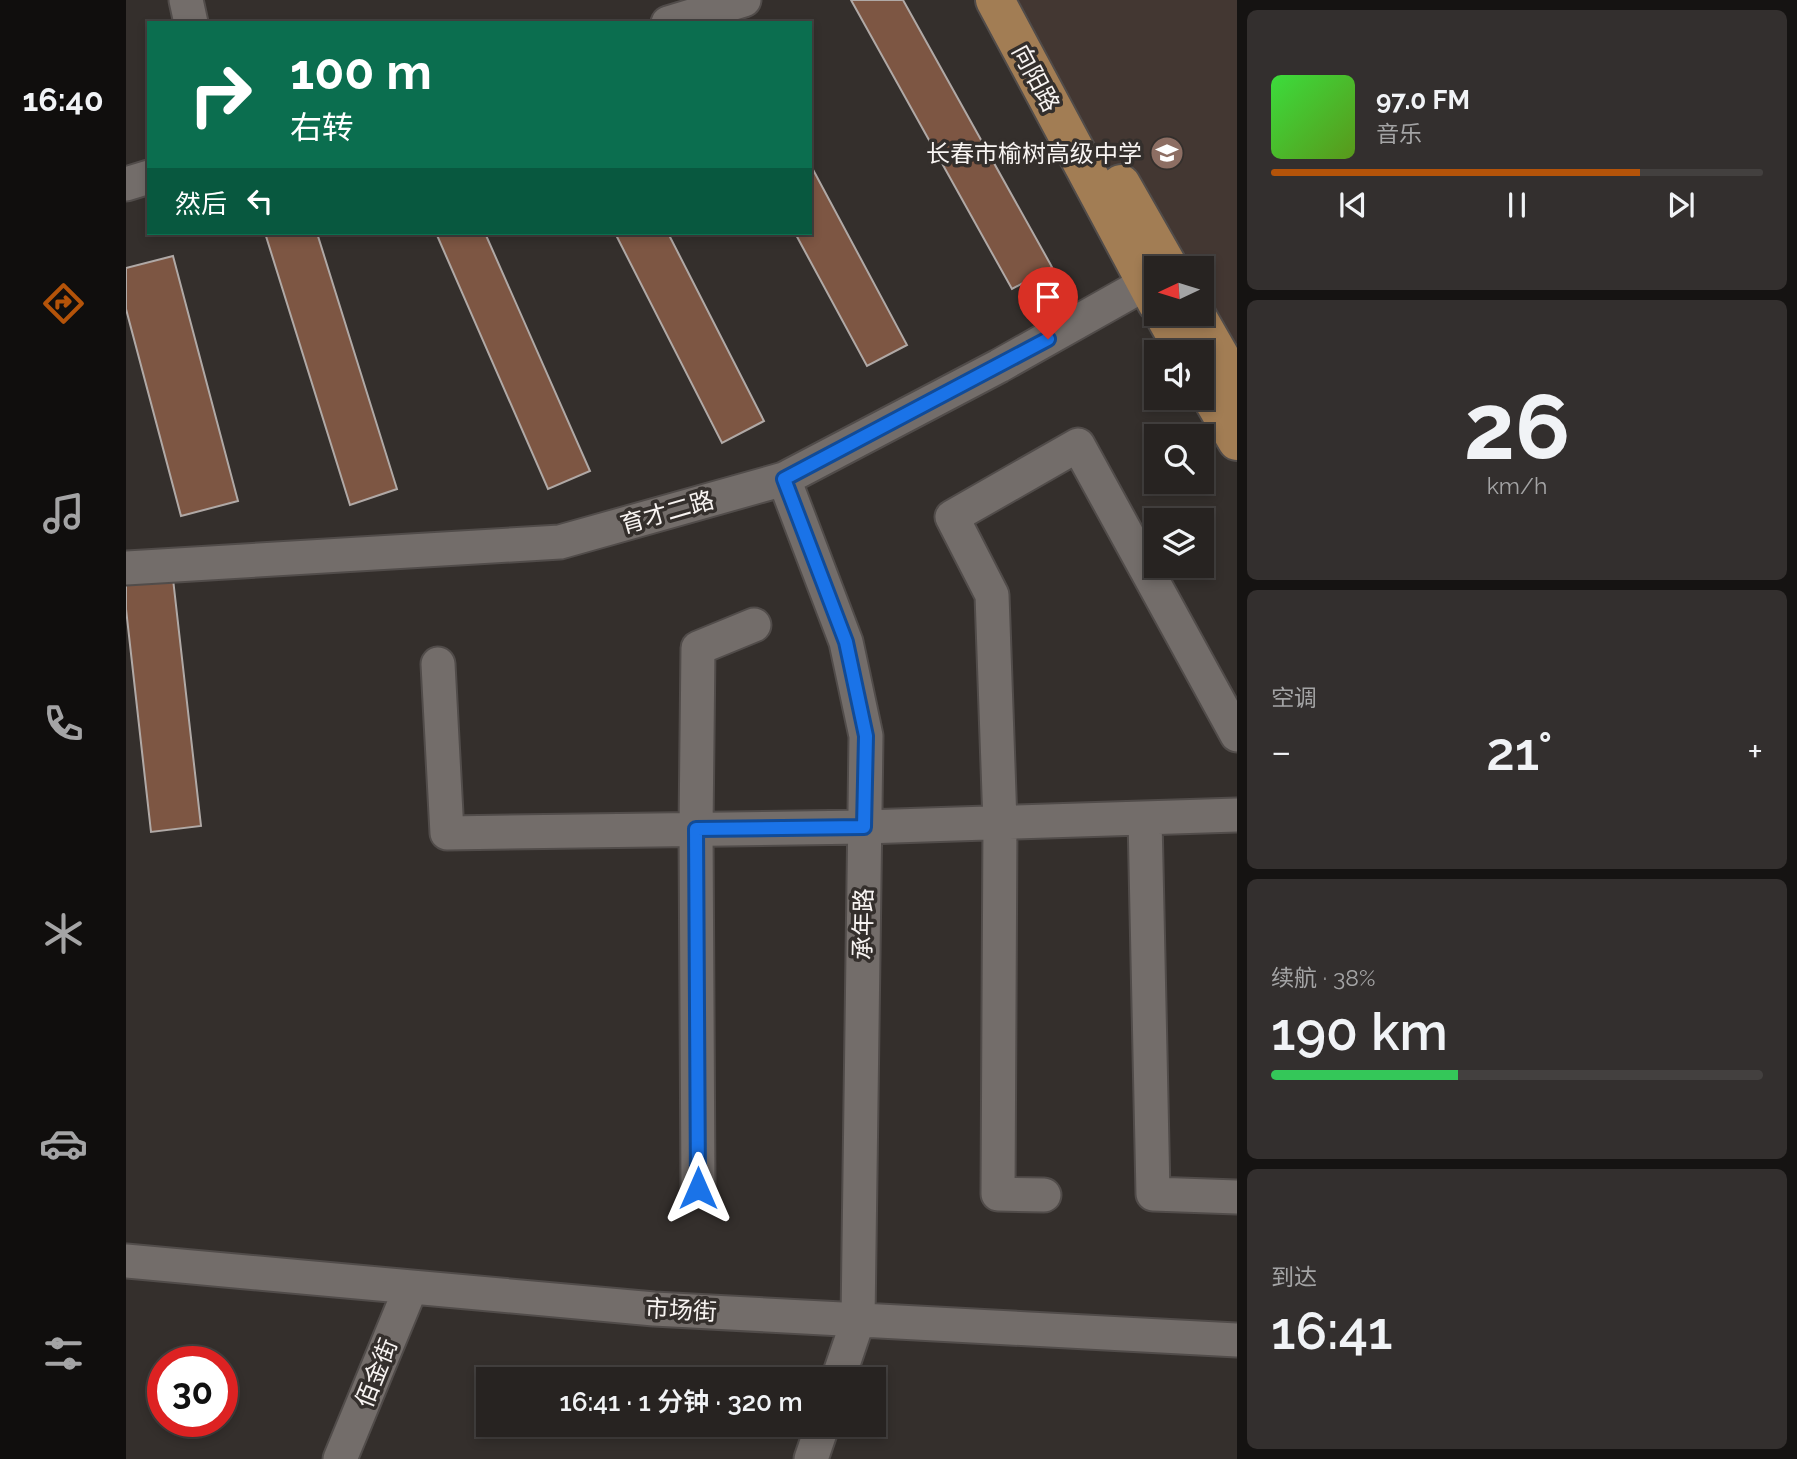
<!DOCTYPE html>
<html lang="zh">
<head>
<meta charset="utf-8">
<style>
	body { margin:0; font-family:Raleway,"Noto Sans SC",sans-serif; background:#332f2e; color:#f1f3f6; height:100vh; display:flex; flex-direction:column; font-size:26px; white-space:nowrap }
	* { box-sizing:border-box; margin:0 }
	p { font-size:23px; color:#a4a4a5 }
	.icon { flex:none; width:38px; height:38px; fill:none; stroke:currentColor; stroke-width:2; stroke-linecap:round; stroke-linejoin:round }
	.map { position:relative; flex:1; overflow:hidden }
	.drawer { display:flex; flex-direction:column; gap:10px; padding:10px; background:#151312; width:560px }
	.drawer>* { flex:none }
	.hud { position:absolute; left:21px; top:21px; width:665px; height:214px; border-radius:0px; box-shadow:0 4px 10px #0003,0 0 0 2px #43403f; background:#0b6e4f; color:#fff; overflow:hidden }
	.needle { width:46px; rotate:266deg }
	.tools { position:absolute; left:1018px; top:256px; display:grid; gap:14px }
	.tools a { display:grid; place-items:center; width:70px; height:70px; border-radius:0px; background:#272321; box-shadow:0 4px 10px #0003,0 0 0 2px #43403f; font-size:35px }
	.speed { position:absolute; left:21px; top:1346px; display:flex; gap:14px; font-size:35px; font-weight:700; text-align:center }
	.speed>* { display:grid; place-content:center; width:91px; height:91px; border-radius:50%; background:#272321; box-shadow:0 4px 10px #0003,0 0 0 2px #43403f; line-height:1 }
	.speed .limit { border:10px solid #d22; background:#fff; color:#111 }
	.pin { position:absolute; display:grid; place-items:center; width:60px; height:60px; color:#fff; margin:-72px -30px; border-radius:50% 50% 50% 0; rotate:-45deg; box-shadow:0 0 7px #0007 }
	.pin .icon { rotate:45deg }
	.me { position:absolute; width:77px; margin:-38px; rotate:0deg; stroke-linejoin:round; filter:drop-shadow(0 0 5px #0008) }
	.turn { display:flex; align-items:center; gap:24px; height:147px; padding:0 28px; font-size:32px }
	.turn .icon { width:91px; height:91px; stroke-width:2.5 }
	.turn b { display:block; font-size:49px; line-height:60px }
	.then { display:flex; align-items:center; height:66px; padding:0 28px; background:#0003; gap:14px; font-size:26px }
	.big { font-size:52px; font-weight:600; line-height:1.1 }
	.drawer .tile { flex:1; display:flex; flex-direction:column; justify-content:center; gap:10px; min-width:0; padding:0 24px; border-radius:10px; background:#332f2e }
	.drawer .dial { align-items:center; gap:0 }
	.dial b { font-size:91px; line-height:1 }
	.song { display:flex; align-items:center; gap:21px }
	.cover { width:84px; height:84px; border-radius:10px; background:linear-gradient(135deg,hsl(120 70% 55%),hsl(90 70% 35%)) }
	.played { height:7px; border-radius:4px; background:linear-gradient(90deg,#b45309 75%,#43403f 75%) }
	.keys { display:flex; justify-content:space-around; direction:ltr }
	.heat { display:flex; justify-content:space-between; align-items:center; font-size:38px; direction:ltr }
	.charge { height:10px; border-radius:5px; background:linear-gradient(90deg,#34c759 38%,#43403f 0) }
	.trip { position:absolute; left:350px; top:1367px; width:410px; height:70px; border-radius:0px; background:#272321; box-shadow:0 4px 10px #0003,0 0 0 2px #43403f; font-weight:600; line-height:70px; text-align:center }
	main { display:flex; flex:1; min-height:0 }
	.tabs { display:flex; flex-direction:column; width:126px; justify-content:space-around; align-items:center; background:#100e0d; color:#a4a4a5 }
	.tabs .icon { width:49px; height:49px }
	.tabs .on { color:#b45309 }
	.tabs b { font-size:32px; color:#f1f3f6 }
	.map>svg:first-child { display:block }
	.built { fill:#433732 }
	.building { fill:#7d5643; stroke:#b0a9a6; stroke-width:2 }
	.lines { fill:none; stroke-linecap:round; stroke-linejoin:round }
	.minor-casing { stroke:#514c4a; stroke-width:37 }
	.major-casing { stroke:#514c4a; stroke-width:42 }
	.minor { stroke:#736d6a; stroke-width:33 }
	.major { stroke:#a27d54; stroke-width:38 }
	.route-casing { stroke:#114b97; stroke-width:18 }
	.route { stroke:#1a73e8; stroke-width:12 }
	.labels { text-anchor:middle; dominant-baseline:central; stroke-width:7; stroke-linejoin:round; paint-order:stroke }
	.street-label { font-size:24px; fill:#f8f4f2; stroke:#342f2c }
	.poi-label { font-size:24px; fill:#f8f4f2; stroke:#342f2c; text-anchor:end }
</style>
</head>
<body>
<main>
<nav class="tabs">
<b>16:40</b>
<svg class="icon on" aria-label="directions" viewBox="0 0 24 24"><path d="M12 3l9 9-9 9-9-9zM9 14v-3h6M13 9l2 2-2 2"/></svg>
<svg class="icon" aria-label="music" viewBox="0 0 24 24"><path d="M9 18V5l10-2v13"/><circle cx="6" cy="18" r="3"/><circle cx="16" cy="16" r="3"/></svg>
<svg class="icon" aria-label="phone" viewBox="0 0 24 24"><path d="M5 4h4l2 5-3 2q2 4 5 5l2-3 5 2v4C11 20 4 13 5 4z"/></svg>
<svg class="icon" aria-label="climate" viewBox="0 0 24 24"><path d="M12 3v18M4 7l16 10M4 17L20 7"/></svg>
<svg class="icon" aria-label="car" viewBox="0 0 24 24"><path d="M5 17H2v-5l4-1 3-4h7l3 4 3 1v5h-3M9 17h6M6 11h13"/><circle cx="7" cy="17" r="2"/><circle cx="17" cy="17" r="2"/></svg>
<svg class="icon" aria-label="filters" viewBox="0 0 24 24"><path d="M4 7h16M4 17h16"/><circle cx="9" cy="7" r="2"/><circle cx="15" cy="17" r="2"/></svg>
</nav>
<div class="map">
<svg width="1111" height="1459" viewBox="0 0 1111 1459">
	<rect width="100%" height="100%" fill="#342f2c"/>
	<!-- built -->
	<path class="built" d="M 888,0 L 1111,0 L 1111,353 L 1076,310 L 1076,268 L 1042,268 L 1023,248 Z"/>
	<!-- building -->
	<path class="building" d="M 725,0 L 777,0 L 926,267 L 886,289 Z
		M 684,164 L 781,345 L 741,366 L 669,233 L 684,233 Z
		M 139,233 L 191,233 L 271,489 L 224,505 Z
		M 310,233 L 359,233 L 464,471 L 422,489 Z
		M 489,233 L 542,233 L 638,421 L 596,443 Z
		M 47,256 L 112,501 L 55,516 L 0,309 L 0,268 Z
		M 46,570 L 75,826 L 25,832 L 0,609 L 0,575 Z"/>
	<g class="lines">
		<defs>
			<path id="minor" d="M 60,0 L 65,23
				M 542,23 L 618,0
				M 0,184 L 23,177
				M 658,479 L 720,642 L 740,736 L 732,1320 L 712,1379
				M 0,568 L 434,542 L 658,479 L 873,366 L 1031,277
				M 312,664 L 321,833 L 738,827 L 1111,815
				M 1019,818 L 1027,1194 L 1111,1197
				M 572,1188 L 570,829 L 572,648 L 628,625
				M 918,1195 L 872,1194 L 874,823 L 866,595 L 826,517 L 952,445 L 1111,735
				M 0,1261 L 528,1309 L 1111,1340
				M 214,1459 L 285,1287
				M 685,1459 L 697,1424"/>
			<path id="major" d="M 869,0 L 1031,303
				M 995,184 L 1043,268
				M 1037,313 L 1059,352
				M 1069,313 L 1111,386
				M 1076,381 L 1111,441"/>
		</defs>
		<!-- minor casing -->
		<use href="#minor" class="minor-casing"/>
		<!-- major casing -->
		<use href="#major" class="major-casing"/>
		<!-- minor -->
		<use href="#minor" class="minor"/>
		<!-- major -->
		<use href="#major" class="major"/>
	</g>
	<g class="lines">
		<defs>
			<path id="route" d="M 572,1188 L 570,829 L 738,827 L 740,736 L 720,642 L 658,479 L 922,339"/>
		</defs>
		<!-- route casing -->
		<use href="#route" class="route-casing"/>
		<!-- route -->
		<use href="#route" class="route"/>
	</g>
	<!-- icons -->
	<defs>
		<symbol id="school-disc" viewBox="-11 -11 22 22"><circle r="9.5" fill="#8d6e63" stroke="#342f2c"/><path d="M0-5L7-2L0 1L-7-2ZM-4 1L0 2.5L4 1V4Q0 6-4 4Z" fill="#fff"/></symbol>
	</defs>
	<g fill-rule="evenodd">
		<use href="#school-disc" x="1022" y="134" width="38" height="38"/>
	</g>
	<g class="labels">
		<!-- street labels -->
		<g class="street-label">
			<text transform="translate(910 78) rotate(62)">向阳路</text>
			<text transform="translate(541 512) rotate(-16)">育才二路</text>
			<text transform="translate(737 924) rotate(-89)">承年路</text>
			<text transform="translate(555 1310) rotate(3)">市场街</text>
			<text transform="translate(250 1373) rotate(-68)">佰金街</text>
		</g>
		<!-- poi labels -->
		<g class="poi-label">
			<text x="1016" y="153">长春市榆树高级中学</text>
		</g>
	</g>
</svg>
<div class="tools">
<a><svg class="needle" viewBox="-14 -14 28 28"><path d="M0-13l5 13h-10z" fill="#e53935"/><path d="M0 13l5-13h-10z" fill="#a4a4a5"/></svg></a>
<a><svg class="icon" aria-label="sound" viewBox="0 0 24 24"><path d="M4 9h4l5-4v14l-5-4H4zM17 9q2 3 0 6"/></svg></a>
<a><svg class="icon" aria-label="search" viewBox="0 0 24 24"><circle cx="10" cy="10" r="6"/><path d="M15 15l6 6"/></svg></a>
<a><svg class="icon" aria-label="layers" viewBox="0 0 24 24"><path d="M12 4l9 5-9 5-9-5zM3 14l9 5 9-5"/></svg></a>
</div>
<div class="speed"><div class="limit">30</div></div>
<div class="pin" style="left:922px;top:339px;background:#d93025"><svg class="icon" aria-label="arrive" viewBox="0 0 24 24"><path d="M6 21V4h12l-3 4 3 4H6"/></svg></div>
<svg class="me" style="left:572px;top:1188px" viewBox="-20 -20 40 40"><path d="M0-17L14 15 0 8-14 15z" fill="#1a73e8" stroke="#fff" stroke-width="4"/></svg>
<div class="trip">16:41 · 1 分钟 · 320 m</div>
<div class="hud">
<div class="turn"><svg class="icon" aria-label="right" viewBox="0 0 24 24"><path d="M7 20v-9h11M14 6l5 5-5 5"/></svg><div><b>100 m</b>右转</div></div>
<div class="then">然后<svg class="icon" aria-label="left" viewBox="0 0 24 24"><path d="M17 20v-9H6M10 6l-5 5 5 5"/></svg></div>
</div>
</div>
<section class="drawer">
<div class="tile">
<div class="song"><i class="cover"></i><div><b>97.0 FM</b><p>音乐</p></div></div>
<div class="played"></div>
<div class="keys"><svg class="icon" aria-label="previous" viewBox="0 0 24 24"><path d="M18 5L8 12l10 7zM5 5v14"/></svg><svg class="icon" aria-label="pause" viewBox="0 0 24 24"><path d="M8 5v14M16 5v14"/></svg><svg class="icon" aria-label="next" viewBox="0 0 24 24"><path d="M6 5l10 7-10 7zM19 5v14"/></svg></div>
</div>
<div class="tile dial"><b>26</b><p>km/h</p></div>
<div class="tile"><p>空调</p>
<div class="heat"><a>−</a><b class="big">21°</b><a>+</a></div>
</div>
<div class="tile"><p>续航 · 38%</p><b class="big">190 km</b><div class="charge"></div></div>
<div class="tile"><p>到达</p><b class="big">16:41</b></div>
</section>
</main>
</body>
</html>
